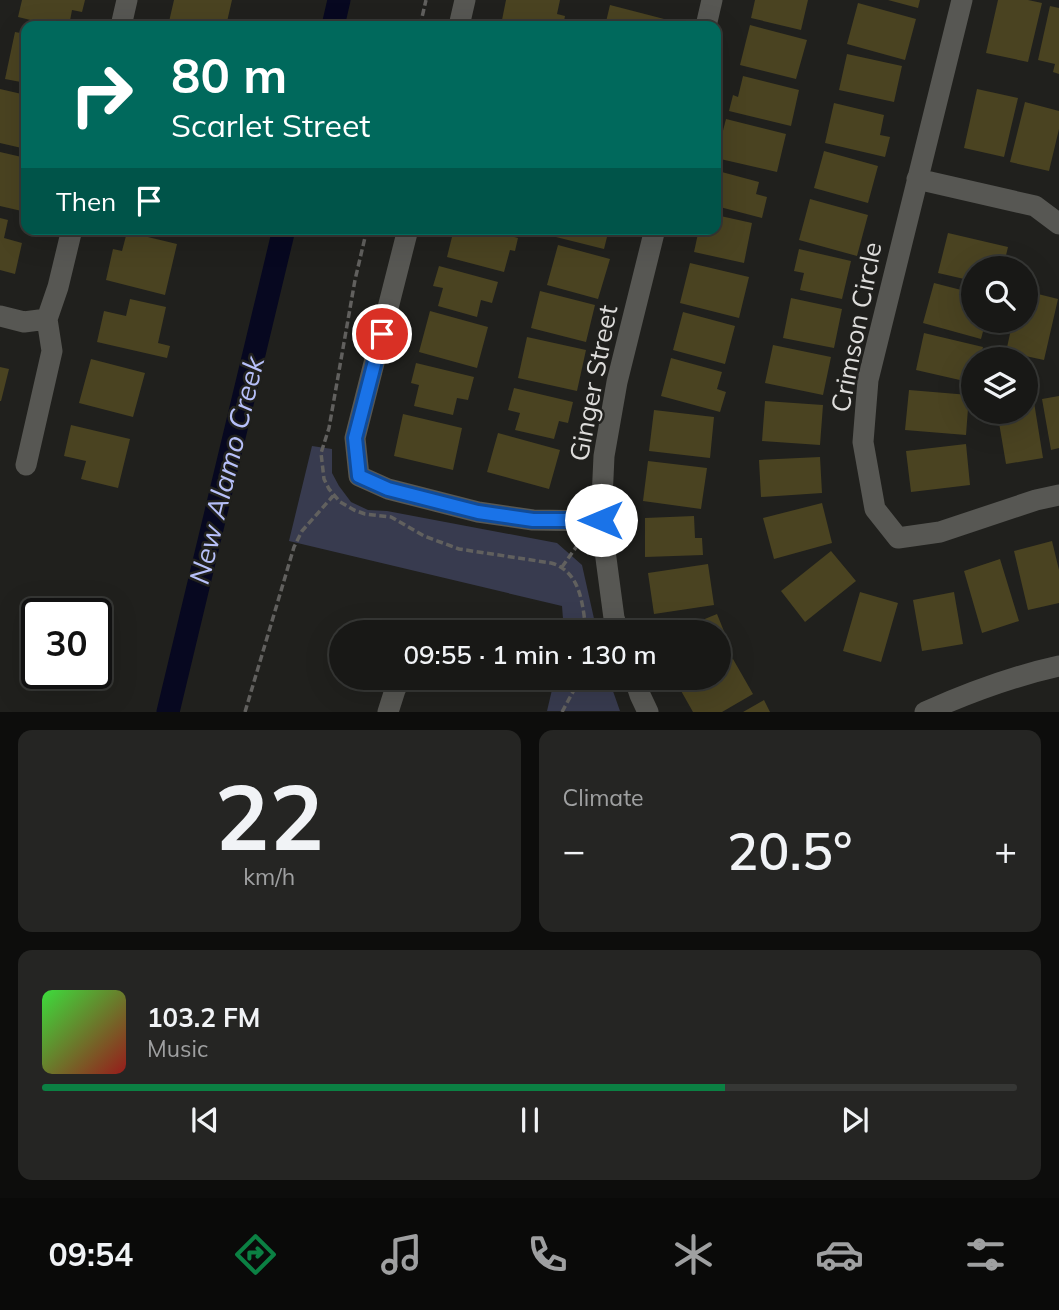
<!DOCTYPE html>
<html lang="en">
<head>
<meta charset="utf-8">
<style>
	body { margin:0; font-family:Mulish,sans-serif; background:#252523; color:#f1f3f6; height:100vh; display:flex; flex-direction:column; font-size:26px; white-space:nowrap }
	* { box-sizing:border-box; margin:0 }
	p { font-size:23px; color:#9fa0a1 }
	.icon { flex:none; width:38px; height:38px; fill:none; stroke:currentColor; stroke-width:2; stroke-linecap:round; stroke-linejoin:round }
	.map { position:relative; height:712px; overflow:hidden }
	.side { display:flex; flex-direction:column; gap:18px; padding:18px; background:#0d0d0c; flex:1 }
	.side>* { flex:none }
	.guide { position:absolute; left:21px; top:21px; width:700px; height:214px; border-radius:14px; box-shadow:0 7px 28px #0002,0 0 0 2px #363735; background:#00695c; color:#fff; overflow:hidden }
	.controls { position:absolute; left:961px; top:256px; display:grid; gap:14px }
	.controls a { display:grid; place-items:center; width:77px; height:77px; border-radius:50%; background:#181816; box-shadow:0 7px 28px #0002,0 0 0 2px #363735; font-size:35px }
	.speed { position:absolute; left:21px; top:598px; display:flex; gap:14px; font-size:35px; font-weight:700; text-align:center }
	.speed>* { display:grid; place-content:center; width:91px; height:91px; border-radius:50%; background:#181816; box-shadow:0 7px 28px #0002,0 0 0 2px #363735; line-height:1 }
	.speed .limit { border:4px solid #111; border-radius:10px; background:#fff; color:#111 }
	.pin { position:absolute; display:grid; place-items:center; width:60px; height:60px; color:#fff; margin:-30px; border:4px solid #fff; border-radius:50%; box-shadow:0 2px 7px #0007 }
	.me { position:absolute; width:77px; margin:-38px; rotate:270deg; stroke-linejoin:round; filter:drop-shadow(0 0 5px #0008) }
	.turn { display:flex; align-items:center; gap:24px; height:147px; padding:0 35px; font-size:32px }
	.turn .icon { width:91px; height:91px; stroke-width:2.5 }
	.turn b { display:block; font-size:49px; line-height:60px }
	.then { display:flex; align-items:center; height:66px; padding:0 35px; background:#0003; gap:14px; font-size:26px }
	.big { font-size:52px; font-weight:600; line-height:1.1 }
	.side .tile { flex:1; display:flex; flex-direction:column; justify-content:center; gap:10px; min-width:0; padding:0 24px; border-radius:14px; background:#252523 }
	.side .dial { align-items:center; gap:0 }
	.dial b { font-size:91px; line-height:1 }
	.song { display:flex; align-items:center; gap:21px }
	.cover { width:84px; height:84px; border-radius:10px; background:linear-gradient(135deg,hsl(120 70% 55%),hsl(0 70% 35%)) }
	.played { height:7px; border-radius:4px; background:linear-gradient(90deg,#0b8043 70%,#363735 70%) }
	.keys { display:flex; justify-content:space-around; direction:ltr }
	.heat { display:flex; justify-content:space-between; align-items:center; font-size:38px; direction:ltr }
	.side .tiles { flex:1; display:grid; gap:18px; grid-template-columns:1fr 1fr }
	.tile:last-child { grid-column:span 2 }
	.trip { position:absolute; left:329px; top:620px; width:402px; height:70px; border-radius:35px; background:#181816; box-shadow:0 7px 28px #0002,0 0 0 2px #363735; font-weight:600; line-height:70px; text-align:center }
	.tab-bar { display:flex; height:112px; justify-content:space-around; align-items:center; background:#0a0a09; color:#9fa0a1 }
	.tab-bar .icon { width:49px; height:49px }
	.tab-bar .on { color:#0b8043 }
	.tab-bar b { font-size:32px; color:#f1f3f6 }
	.map>svg:first-child { display:block }
	.green { fill:#383b4f }
	.lines { fill:none; stroke-linecap:round; stroke-linejoin:round }
	.canal { stroke:#070820; stroke-width:23 }
	.building { fill:#4a4321 }
	.path { stroke:#61605e; stroke-width:3.5; stroke-dasharray:7 3.5; stroke-linecap:butt }
	.minor { stroke:#575753; stroke-width:21 }
	.route-casing { stroke:#114b97; stroke-width:18 }
	.route { stroke:#1a73e8; stroke-width:12 }
	.labels { text-anchor:middle; dominant-baseline:central; stroke-width:5; stroke-linejoin:round; paint-order:stroke }
	.street-label { font-size:26px; fill:#dedddb; stroke:#20201d }
	.water-label { font-size:28px; font-style:italic; fill:#b7c0f9; stroke:#20201d }
</style>
</head>
<body>
<div class="map">
<svg width="1059" height="712" viewBox="0 0 1059 712">
	<rect width="100%" height="100%" fill="#20201d"/>
	<!-- green -->
	<path class="green" d="M 312,446 L 332,449 L 332,473 L 339,486 L 351,502 L 368,510 L 387,511 L 557,543 L 582,565 L 597,632 L 564,632 L 562,606 L 289,541 Z
		M 555,677 L 608,677 L 620,711 L 547,711 Z"/>
	<g class="lines">
		<!-- canal -->
		<path class="canal" d="M 333,26 L 339,0
			M 168,712 L 284,229"/>
	</g>
	<!-- building -->
	<path class="building" d="M 22,0 L 85,0 L 82,12 L 72,10 L 69,26 L 56,26 L 18,17 Z
		M 174,0 L 232,0 L 226,26 L 168,26 Z
		M 506,0 L 560,0 L 557,14 L 565,16 L 563,26 L 529,26 L 502,20 Z
		M 755,0 L 808,0 L 801,30 L 751,18 Z
		M 888,0 L 920,0 L 918,8 Z
		M 998,0 L 1028,0 L 1042,3 L 1028,62 L 986,53 Z
		M 858,3 L 916,19 L 905,60 L 847,44 Z
		M 610,5 L 668,20 L 667,26 L 605,26 Z
		M 1050,6 L 1059,8 L 1059,74 L 1053,72 L 1055,64 L 1038,60 Z
		M 750,25 L 807,40 L 796,79 L 740,65 Z
		M 15,32 L 26,34 L 26,83 L 5,79 Z
		M 847,54 L 902,66 L 894,102 L 839,90 Z
		M 743,76 L 799,90 L 791,126 L 729,111 L 733,95 L 738,97 Z
		M 0,89 L 26,95 L 26,149 L 0,143 Z
		M 977,89 L 1018,98 L 1004,157 L 964,148 Z
		M 1025,102 L 1059,111 L 1059,129 L 1049,171 L 1010,162 Z
		M 834,103 L 884,115 L 880,135 L 890,137 L 885,157 L 825,143 Z
		M 726,119 L 786,134 L 777,172 L 716,158 Z
		M 824,151 L 878,166 L 868,203 L 814,188 Z
		M 0,152 L 26,158 L 26,212 L 0,206 Z
		M 718,171 L 759,182 L 756,194 L 767,197 L 762,218 L 716,206 L 716,179 Z
		M 810,199 L 868,215 L 857,256 L 799,240 Z
		M 716,215 L 752,223 L 744,263 L 694,252 L 699,229 L 716,229 Z
		M 0,218 L 8,220 L 4,238 L 22,243 L 15,274 L 0,270 Z
		M 454,229 L 485,229 L 518,238 L 515,251 L 510,250 L 504,272 L 447,257 Z
		M 553,229 L 609,229 L 604,249 L 552,236 Z
		M 127,232 L 177,244 L 165,295 L 106,280 L 113,249 L 122,251 Z
		M 948,233 L 1008,247 L 1003,268 L 973,268 L 973,281 L 938,273 Z
		M 558,245 L 610,259 L 598,299 L 547,285 Z
		M 799,249 L 851,261 L 842,299 L 800,290 L 804,273 L 794,271 Z
		M 690,263 L 749,277 L 739,318 L 680,303 Z
		M 439,266 L 498,282 L 492,303 L 481,300 L 477,317 L 438,306 L 443,288 L 433,286 Z
		M 934,283 L 973,293 L 973,320 L 986,320 L 981,339 L 923,323 Z
		M 540,291 L 595,305 L 586,342 L 531,328 Z
		M 1026,291 L 1058,299 L 1044,360 L 1006,352 L 1013,320 L 1026,320 Z
		M 791,298 L 842,309 L 834,348 L 783,338 Z
		M 130,299 L 166,307 L 158,343 L 170,346 L 167,358 L 97,342 L 104,311 L 126,316 Z
		M 430,311 L 488,327 L 477,368 L 419,352 Z
		M 683,312 L 735,326 L 725,364 L 673,350 Z
		M 924,333 L 983,347 L 980,359 L 973,359 L 973,383 L 916,370 Z
		M 527,337 L 586,350 L 577,391 L 518,378 Z
		M 773,345 L 831,357 L 823,395 L 765,383 Z
		M 671,358 L 722,372 L 717,389 L 726,392 L 720,412 L 661,396 Z
		M 91,359 L 145,373 L 133,417 L 79,403 Z
		M 416,363 L 474,377 L 468,400 L 457,398 L 453,415 L 414,406 L 419,385 L 411,383 Z
		M 0,367 L 9,369 L 1,401 L 0,401 Z
		M 514,388 L 573,402 L 568,423 L 559,421 L 554,439 L 515,430 L 520,413 L 508,410 Z
		M 909,390 L 969,395 L 966,435 L 905,430 Z
		M 1033,396 L 1043,458 L 1006,464 L 997,411 L 1026,411 L 1026,397 Z
		M 1059,396 L 1059,448 L 1051,450 L 1042,399 Z
		M 765,401 L 823,405 L 820,445 L 762,441 Z
		M 654,410 L 714,417 L 710,458 L 649,451 Z
		M 403,414 L 462,428 L 453,470 L 394,456 Z
		M 71,425 L 130,439 L 118,488 L 81,479 L 86,461 L 64,456 Z
		M 498,433 L 560,450 L 549,489 L 487,472 Z
		M 966,444 L 970,485 L 911,492 L 906,451 Z
		M 820,457 L 822,493 L 761,497 L 759,460 Z
		M 648,461 L 707,468 L 701,509 L 643,501 Z
		M 822,503 L 832,543 L 774,559 L 763,518 Z
		M 694,516 L 695,538 L 702,538 L 703,555 L 645,557 L 645,518 Z
		M 1052,541 L 1059,570 L 1059,603 L 1028,610 L 1014,551 Z
		M 831,551 L 856,581 L 805,622 L 781,591 Z
		M 1000,559 L 1019,621 L 982,633 L 964,571 Z
		M 708,564 L 714,605 L 654,614 L 648,573 Z
		M 860,592 L 898,603 L 881,662 L 843,651 Z
		M 954,592 L 963,644 L 922,651 L 913,600 Z
		M 717,614 L 732,651 L 719,656 L 719,632 L 673,632 Z
		M 733,659 L 753,694 L 722,712 L 693,712 L 680,689 L 701,677 L 719,677 L 719,667 Z
		M 764,700 L 770,712 L 743,712 Z"/>
	<g class="lines">
		<!-- path -->
		<path class="path" d="M 420,26 L 426,0
			M 367,229 L 355,280 L 329,428 L 321,453 L 324,479 L 329,489 L 340,502 L 354,510 L 365,514 L 391,517 L 424,536 L 459,549 L 551,563 C 581,571 583,606 586,632
			M 562,567 L 579,543
			M 245,712 L 294,547 L 302,531 L 333,496
			M 562,712 L 581,677"/>
		<!-- minor -->
		<path class="minor" d="M 962,0 L 868,380 L 863,442 L 875,509 L 898,538 L 940,532 L 1036,500 L 1059,495
			M 121,26 L 127,0
			M 459,26 L 465,0
			M 706,26 L 712,0
			M 917,179 L 1035,206 L 1059,224
			M 408,229 L 355,438 L 359,476 L 388,489 L 478,512 L 533,520 L 601,521
			M 0,316 L 24,322 L 47,319
			M 26,465 L 52,351 L 47,319 L 58,287 L 72,229
			M 619,632 L 614,618 L 601,521 L 604,456 L 617,382 L 655,229
			M 634,677 L 640,695 L 648,712
			M 388,712 L 395,690 L 401,677
			M 925,712 C 968,693 1013,676 1059,666"/>
	</g>
	<g class="lines">
		<defs>
			<path id="route" d="M 382,334 L 355,438 L 359,476 L 388,489 L 478,512 L 533,520 L 601,520"/>
		</defs>
		<!-- route casing -->
		<use href="#route" class="route-casing"/>
		<!-- route -->
		<use href="#route" class="route"/>
	</g>
	<g class="labels">
		<!-- street labels -->
		<g class="street-label">
			<text transform="translate(856 327) rotate(-79)">Crimson Circle</text>
			<text transform="translate(593 383) rotate(-79)">Ginger Street</text>
		</g>
		<!-- water labels -->
		<g class="water-label">
			<text transform="translate(226 470) rotate(-76)">New Alamo Creek</text>
		</g>
	</g>
</svg>
<div class="controls">
<a><svg class="icon" aria-label="search" viewBox="0 0 24 24"><circle cx="10" cy="10" r="6"/><path d="M15 15l6 6"/></svg></a>
<a><svg class="icon" aria-label="layers" viewBox="0 0 24 24"><path d="M12 4l9 5-9 5-9-5zM3 14l9 5 9-5"/></svg></a>
</div>
<div class="speed"><div class="limit">30</div></div>
<div class="pin" style="left:382px;top:334px;background:#d93025"><svg class="icon" aria-label="arrive" viewBox="0 0 24 24"><path d="M6 21V4h12l-3 4 3 4H6"/></svg></div>
<svg class="me" style="left:601px;top:520px" viewBox="-20 -20 40 40"><circle r="19" fill="#fff"/><path d="M0-13L10 11 0 6-10 11z" fill="#1a73e8"/></svg>
<div class="trip">09:55 · 1 min · 130 m</div>
<div class="guide">
<div class="turn"><svg class="icon" aria-label="right" viewBox="0 0 24 24"><path d="M7 20v-9h11M14 6l5 5-5 5"/></svg><div><b>80 m</b>Scarlet Street</div></div>
<div class="then">Then<svg class="icon" aria-label="arrive" viewBox="0 0 24 24"><path d="M6 21V4h12l-3 4 3 4H6"/></svg></div>
</div>
</div>
<section class="side">
<div class="tiles">
<div class="tile dial"><b>22</b><p>km/h</p></div>
<div class="tile"><p>Climate</p>
<div class="heat"><a>−</a><b class="big">20.5°</b><a>+</a></div>
</div>
<div class="tile">
<div class="song"><i class="cover"></i><div><b>103.2 FM</b><p>Music</p></div></div>
<div class="played"></div>
<div class="keys"><svg class="icon" aria-label="previous" viewBox="0 0 24 24"><path d="M18 5L8 12l10 7zM5 5v14"/></svg><svg class="icon" aria-label="pause" viewBox="0 0 24 24"><path d="M8 5v14M16 5v14"/></svg><svg class="icon" aria-label="next" viewBox="0 0 24 24"><path d="M6 5l10 7-10 7zM19 5v14"/></svg></div>
</div>
</div>
</section>
<nav class="tab-bar">
<b>09:54</b>
<svg class="icon on" aria-label="directions" viewBox="0 0 24 24"><path d="M12 3l9 9-9 9-9-9zM9 14v-3h6M13 9l2 2-2 2"/></svg>
<svg class="icon" aria-label="music" viewBox="0 0 24 24"><path d="M9 18V5l10-2v13"/><circle cx="6" cy="18" r="3"/><circle cx="16" cy="16" r="3"/></svg>
<svg class="icon" aria-label="phone" viewBox="0 0 24 24"><path d="M5 4h4l2 5-3 2q2 4 5 5l2-3 5 2v4C11 20 4 13 5 4z"/></svg>
<svg class="icon" aria-label="climate" viewBox="0 0 24 24"><path d="M12 3v18M4 7l16 10M4 17L20 7"/></svg>
<svg class="icon" aria-label="car" viewBox="0 0 24 24"><path d="M5 17H2v-5l4-1 3-4h7l3 4 3 1v5h-3M9 17h6M6 11h13"/><circle cx="7" cy="17" r="2"/><circle cx="17" cy="17" r="2"/></svg>
<svg class="icon" aria-label="filters" viewBox="0 0 24 24"><path d="M4 7h16M4 17h16"/><circle cx="9" cy="7" r="2"/><circle cx="15" cy="17" r="2"/></svg>
</nav>
</body>
</html>
